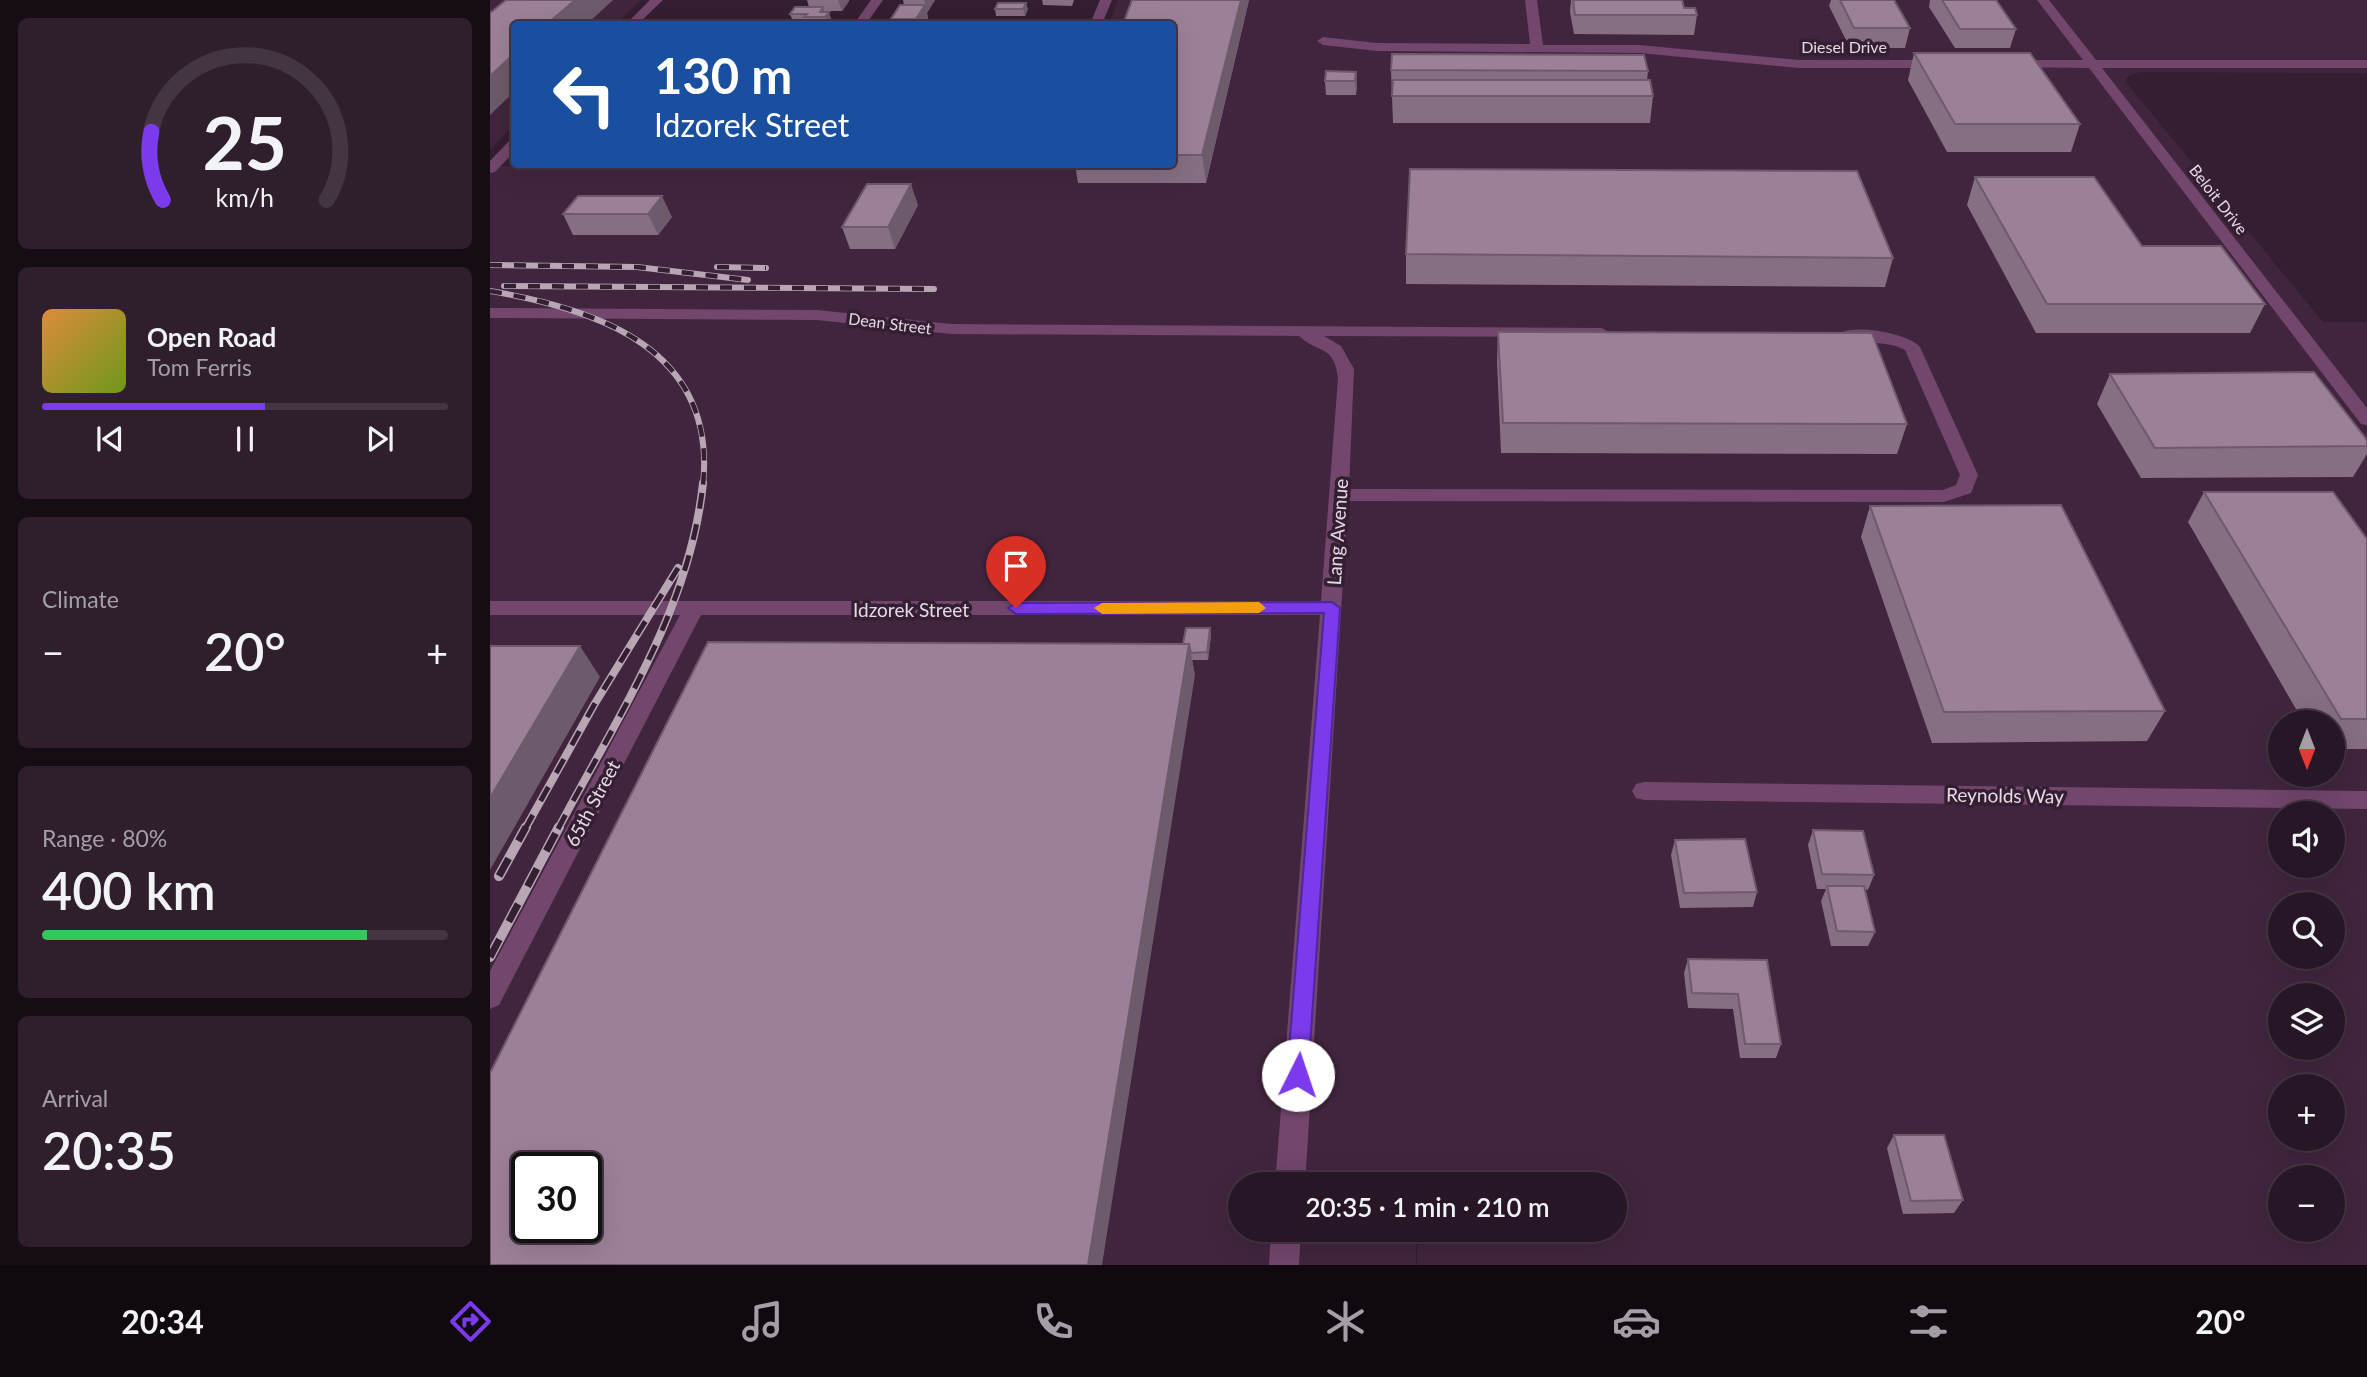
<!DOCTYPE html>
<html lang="en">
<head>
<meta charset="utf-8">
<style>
	body { margin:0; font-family:Lato,sans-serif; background:#2f1f2d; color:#f1f3f6; height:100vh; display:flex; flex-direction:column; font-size:26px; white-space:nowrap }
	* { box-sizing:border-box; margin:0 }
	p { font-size:23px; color:#a49fa7 }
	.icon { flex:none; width:38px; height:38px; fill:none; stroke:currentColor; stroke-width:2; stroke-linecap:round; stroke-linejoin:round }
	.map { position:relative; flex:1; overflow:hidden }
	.side { display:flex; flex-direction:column; gap:18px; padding:18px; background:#150c14; width:490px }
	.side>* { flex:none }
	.banner { position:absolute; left:21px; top:21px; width:665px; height:147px; border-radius:7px; box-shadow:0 7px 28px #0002,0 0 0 2px #433542; background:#1a4fa0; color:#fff; overflow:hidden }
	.needle { width:46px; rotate:180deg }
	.controls { position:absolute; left:1778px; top:710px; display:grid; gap:14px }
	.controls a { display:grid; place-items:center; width:77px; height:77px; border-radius:50%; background:#271625; box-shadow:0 7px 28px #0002,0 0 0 2px #433542; font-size:35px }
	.speed { position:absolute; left:21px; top:1152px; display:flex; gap:14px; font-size:35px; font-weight:700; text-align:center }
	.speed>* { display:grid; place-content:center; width:91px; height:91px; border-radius:50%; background:#271625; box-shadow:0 7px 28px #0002,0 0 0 2px #433542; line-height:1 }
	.speed .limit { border:4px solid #111; border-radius:10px; background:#fff; color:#111 }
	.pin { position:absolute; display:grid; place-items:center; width:60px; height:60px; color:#fff; margin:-72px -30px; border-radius:50% 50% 50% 0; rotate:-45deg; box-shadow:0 0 7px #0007 }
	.pin .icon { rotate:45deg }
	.me { position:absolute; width:77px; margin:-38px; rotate:4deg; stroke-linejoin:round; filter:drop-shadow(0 0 5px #0008) }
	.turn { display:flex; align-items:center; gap:24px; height:147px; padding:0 28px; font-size:32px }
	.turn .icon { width:91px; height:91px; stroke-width:2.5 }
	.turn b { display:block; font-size:49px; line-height:60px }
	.big { font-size:52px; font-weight:600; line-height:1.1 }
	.side .widget { flex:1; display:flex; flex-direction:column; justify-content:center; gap:10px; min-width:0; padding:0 24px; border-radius:10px; background:#2f1f2d }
	.side .dial { align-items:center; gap:0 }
	.dial svg { height:182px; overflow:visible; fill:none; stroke:#433542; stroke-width:7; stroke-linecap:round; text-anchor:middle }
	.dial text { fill:#f1f3f6; stroke:none }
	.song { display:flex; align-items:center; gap:21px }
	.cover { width:84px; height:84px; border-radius:10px; background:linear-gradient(135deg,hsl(30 70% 55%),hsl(80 70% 35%)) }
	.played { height:7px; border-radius:4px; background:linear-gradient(90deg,#7c3aed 55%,#433542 55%) }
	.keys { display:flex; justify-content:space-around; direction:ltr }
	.heat { display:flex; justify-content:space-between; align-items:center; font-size:38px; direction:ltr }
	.charge { height:10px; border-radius:5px; background:linear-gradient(90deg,#34c759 80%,#433542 0) }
	.trip { position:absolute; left:738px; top:1172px; width:399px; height:70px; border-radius:35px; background:#271625; box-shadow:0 7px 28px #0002,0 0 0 2px #433542; font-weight:600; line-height:70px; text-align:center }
	.dock { display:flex; height:112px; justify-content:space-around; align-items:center; background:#10090f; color:#a49fa7 }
	.dock .icon { width:49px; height:49px }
	.dock .selected { color:#7c3aed }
	.dock b { font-size:32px; color:#f1f3f6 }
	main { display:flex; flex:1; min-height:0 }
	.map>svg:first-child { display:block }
	.built { fill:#41253e; fill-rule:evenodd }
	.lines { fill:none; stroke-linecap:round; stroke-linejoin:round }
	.street { fill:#72466d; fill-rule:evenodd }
	.rail-far2-casing { stroke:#b8a6b5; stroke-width:6 }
	.rail-far1-casing { stroke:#b8a6b5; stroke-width:8 }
	.rail-casing { stroke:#b8a6b5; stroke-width:10 }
	.rail-far2 { stroke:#341e31; stroke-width:4.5; stroke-dasharray:12; stroke-linecap:butt }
	.rail-far1 { stroke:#341e31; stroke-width:5; stroke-dasharray:16; stroke-linecap:butt }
	.rail { stroke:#341e31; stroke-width:7; stroke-dasharray:20; stroke-linecap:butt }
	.wall { fill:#866e83 }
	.shaded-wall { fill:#6d5a6a }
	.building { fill:#9c8098; stroke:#6d5a6a; stroke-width:2; fill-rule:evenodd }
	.route { fill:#7c3aed; stroke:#51269a; stroke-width:2 }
	.slow { fill:#f59e0b }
	.labels { text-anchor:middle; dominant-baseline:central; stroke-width:7; stroke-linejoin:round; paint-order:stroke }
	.far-street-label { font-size:16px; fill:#e8d8e5; stroke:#341e31 }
	.street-label { font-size:19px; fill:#e8d8e5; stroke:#341e31 }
</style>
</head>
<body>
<main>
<section class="side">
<div class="widget dial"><svg viewBox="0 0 100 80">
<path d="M14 69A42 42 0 1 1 86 69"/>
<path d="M14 69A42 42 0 0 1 9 39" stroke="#7c3aed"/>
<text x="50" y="56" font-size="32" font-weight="700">25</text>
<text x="50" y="72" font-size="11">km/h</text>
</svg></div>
<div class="widget">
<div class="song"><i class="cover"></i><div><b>Open Road</b><p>Tom Ferris</p></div></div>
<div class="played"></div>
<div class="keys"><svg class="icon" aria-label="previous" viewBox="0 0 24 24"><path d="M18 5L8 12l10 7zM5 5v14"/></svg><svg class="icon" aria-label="pause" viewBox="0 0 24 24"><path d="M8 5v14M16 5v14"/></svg><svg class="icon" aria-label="next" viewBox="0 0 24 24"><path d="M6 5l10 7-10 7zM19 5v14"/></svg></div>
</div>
<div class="widget"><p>Climate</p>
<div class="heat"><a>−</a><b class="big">20°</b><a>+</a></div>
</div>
<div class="widget"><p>Range · 80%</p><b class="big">400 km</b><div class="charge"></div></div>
<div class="widget"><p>Arrival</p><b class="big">20:35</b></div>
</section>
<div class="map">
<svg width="1877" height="1265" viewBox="0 0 1877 1265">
	<rect width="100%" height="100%" fill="#341e31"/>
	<!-- built -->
	<path class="built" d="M 0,0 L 151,0 L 126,24 L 24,24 L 24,125 L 0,150 Z
		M 628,0 L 1877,0 L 1877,73 L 1651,72 L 1640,75 L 1635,81 L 1833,322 L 1877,322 L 1877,1265 L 927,1265 L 927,1230 L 1125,1230 L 1125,1185 L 927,1183 L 751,1185 L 751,1230 L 926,1230 L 926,1265 L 0,1265 L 0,166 L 543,169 L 546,164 L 682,164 L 682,24 L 619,24 ZM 1790,723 L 1843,723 L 1843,775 L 1790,775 ZM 1790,814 L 1843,814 L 1843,866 L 1790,866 ZM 1790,905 L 1843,905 L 1843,957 L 1790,957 ZM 1790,996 L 1843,996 L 1843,1048 L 1790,1048 ZM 1790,1087 L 1843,1087 L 1843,1139 L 1790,1139 ZM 37,1167 L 96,1167 L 96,1227 L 37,1227 ZM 1790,1178 L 1843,1178 L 1843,1230 L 1790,1230 Z"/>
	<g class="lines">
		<!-- street -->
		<path class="street" d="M 160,0 L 173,0 L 148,24 L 136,24 Z
			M 381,0 L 393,0 L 376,24 L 364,24 Z
			M 610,0 L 622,0 L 612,24 L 600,24 Z
			M 1035,0 L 1047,0 L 1053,45 L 1149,45 L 1309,60 L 1448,60 L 1454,64 L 1448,68 L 1309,68 L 1149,53 L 887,51 L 833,45 L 827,41 L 833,37 L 887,43 L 1040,44 Z
			M 1547,0 L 1559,0 L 1606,60 L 1877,60 L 1877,68 L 1612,68 L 1877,408 L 1877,425 L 1871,424 L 1599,68 L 1515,67 L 1515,61 L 1519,60 L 1593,60 Z
			M 24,140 L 24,152 L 5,172 L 0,173 L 0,161 L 19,141 Z
			M 0,308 L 327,310 L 461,324 L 1112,328 L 1120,333 L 1118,337 L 834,336 L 851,346 L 864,369 L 859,489 L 1453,490 L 1466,485 L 1470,475 L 1415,350 C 1394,338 1356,346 1346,336 C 1359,322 1418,333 1430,347 L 1488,475 L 1481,493 L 1454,502 L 858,501 L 815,1185 L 785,1185 L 830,615 L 211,615 L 9,1005 L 0,1009 L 0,971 L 190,615 L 0,615 L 0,601 L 831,601 L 848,378 C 844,344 828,354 809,336 L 461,334 L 327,320 L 0,318 Z
			M 1154,782 L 1877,791 L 1877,809 L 1154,800 L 1146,798 L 1142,791 L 1146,784 Z
			M 781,1230 L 811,1230 L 809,1265 L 779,1265 Z"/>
		<defs>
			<path id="rail-far2" d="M 0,265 L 147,267 L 258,280
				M 227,267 L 276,268
				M 14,286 L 444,289
				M 0,291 C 111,310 227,350 213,485"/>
			<path id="rail-far1" d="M 35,829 L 104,705 L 188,568
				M 68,829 C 126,719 200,610 213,483"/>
			<path id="rail" d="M 9,876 L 36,827
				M 0,957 L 69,827"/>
		</defs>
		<!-- rail-far2 casing -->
		<use href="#rail-far2" class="rail-far2-casing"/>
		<!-- rail-far1 casing -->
		<use href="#rail-far1" class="rail-far1-casing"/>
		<!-- rail casing -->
		<use href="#rail" class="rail-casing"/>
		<!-- rail-far2 -->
		<use href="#rail-far2" class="rail-far2"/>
		<!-- rail-far1 -->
		<use href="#rail-far1" class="rail-far1"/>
		<!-- rail -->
		<use href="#rail" class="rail"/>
	</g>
	<!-- wall -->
	<path class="wall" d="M 317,0 L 359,0 L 359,1 L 352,11 L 335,11 L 343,24 L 304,24 L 300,14 L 319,7 Z
		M 413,0 L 445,0 L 437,13 L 438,18 L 434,24 L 402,24 L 401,19 L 414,5 Z
		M 552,0 L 584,0 L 582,6 L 553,5 Z
		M 642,0 L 759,0 L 716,183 L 588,183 L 585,164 L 682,164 L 682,24 Z
		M 1081,0 L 1192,0 L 1194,8 L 1207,15 L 1204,35 L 1084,34 L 1080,12 Z
		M 1341,0 L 1404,0 L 1420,28 L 1415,48 L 1360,48 L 1339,6 Z
		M 1440,0 L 1506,0 L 1526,29 L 1520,48 L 1465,48 L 1439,7 Z
		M 505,9 L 538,9 L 535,16 L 506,16 Z
		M 1424,53 L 1590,124 L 1581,152 L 1457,152 L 1418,80 Z
		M 901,70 L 1158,71 L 1157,80 L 1163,96 L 1160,123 L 903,123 Z
		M 866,72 L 867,85 L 866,95 L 836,95 L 835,81 Z
		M 1485,177 L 1652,246 L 1775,304 L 1760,333 L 1546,333 L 1477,205 Z
		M 88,196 L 182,217 L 168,235 L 83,235 L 73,214 Z
		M 428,205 L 405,249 L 360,249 L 352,227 Z
		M 916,254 L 1403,258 L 1395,287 L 916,284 Z
		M 1008,332 L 1417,424 L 1407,454 L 1011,453 L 1007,362 Z
		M 1620,374 L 1877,440 L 1877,454 L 1863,477 L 1651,478 L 1607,404 Z
		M 1714,492 L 1877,539 L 1877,749 L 1843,749 L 1843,723 L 1814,723 L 1698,522 Z
		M 1380,506 L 1675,711 L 1657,741 L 1442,743 L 1371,537 Z
		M 720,628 L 721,636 L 718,660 L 702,660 L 705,675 L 693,644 Z
		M 1323,830 L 1384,875 L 1378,890 L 1375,889 L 1385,932 L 1378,946 L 1341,946 L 1331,901 L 1336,889 L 1327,889 L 1318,845 Z
		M 1185,840 L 1267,892 L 1263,907 L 1190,908 L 1181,855 Z
		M 1198,959 L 1277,960 L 1291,1044 L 1286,1058 L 1250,1058 L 1243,1009 L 1198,1008 L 1194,973 Z
		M 1404,1135 L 1473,1200 L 1464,1213 L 1413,1214 L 1397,1148 Z"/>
	<!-- shaded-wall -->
	<path class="shaded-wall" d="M 85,0 L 123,0 L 97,24 L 57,24 Z
		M 348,0 L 359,0 L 359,1 L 352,11 Z
		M 434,0 L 445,0 L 437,13 Z
		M 751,0 L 759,0 L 716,183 L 712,155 Z
		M 536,3 L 538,9 L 535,16 L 533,9 Z
		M 435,5 L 438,18 L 434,24 L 427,24 L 426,19 Z
		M 333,7 L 336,16 L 339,12 L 343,24 L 338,24 L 335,17 L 330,12 Z
		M 24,54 L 24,92 L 0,115 L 0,76 Z
		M 866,72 L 867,85 L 866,95 L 865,81 Z
		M 421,184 L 428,205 L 405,249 L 398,227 Z
		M 172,196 L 182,217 L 168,235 L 158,214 Z
		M 720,628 L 721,636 L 718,660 L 717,652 Z
		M 699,644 L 705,675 L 612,1265 L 598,1265 Z
		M 90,646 L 110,677 L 0,870 L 0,798 Z"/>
	<!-- building -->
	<path class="building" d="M 16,0 L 85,0 L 57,24 L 24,24 L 24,54 L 0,76 L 0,13 Z
		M 642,0 L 751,0 L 712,155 L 682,155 L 682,24 L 633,24 Z
		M 1083,0 L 1192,0 L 1194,8 L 1205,8 L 1207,15 L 1085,15 Z
		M 1350,0 L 1404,0 L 1420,28 L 1364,28 Z
		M 1452,0 L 1506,0 L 1526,29 L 1470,29 Z
		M 508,3 L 536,3 L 533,9 L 505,9 Z
		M 410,5 L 435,5 L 426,19 L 401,19 Z
		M 305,7 L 333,7 L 330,12 L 339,12 L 335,17 L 314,17 L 317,14 L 300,14 Z
		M 331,22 L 330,24 L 307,24 L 309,23 Z
		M 1424,53 L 1540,53 L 1590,124 L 1465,124 Z
		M 902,54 L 1154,55 L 1158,71 L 901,70 Z
		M 836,71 L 866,72 L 865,81 L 835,81 Z
		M 903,80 L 1160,80 L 1163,96 L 902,96 Z
		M 920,169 L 1367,171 L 1403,258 L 916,254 Z
		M 1485,177 L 1604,177 L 1652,246 L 1731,246 L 1775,304 L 1557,304 Z
		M 377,184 L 421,184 L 398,227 L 352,227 Z
		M 88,196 L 172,196 L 158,214 L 73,214 Z
		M 1008,332 L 1382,333 L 1417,424 L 1013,423 Z
		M 1824,372 L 1877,440 L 1877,446 L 1665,448 L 1620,374 Z
		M 1714,492 L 1843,492 L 1877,539 L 1877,719 L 1851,719 Z
		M 1571,505 L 1675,711 L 1454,712 L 1380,506 Z
		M 696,628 L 720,628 L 717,652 L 701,653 L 699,644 L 693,644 Z
		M 218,642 L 699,644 L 598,1265 L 0,1265 L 0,1073 ZM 37,1167 L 96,1167 L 96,1227 L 37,1227 Z
		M 0,646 L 90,646 L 0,798 Z
		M 1323,830 L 1373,831 L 1384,875 L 1332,874 Z
		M 1255,839 L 1267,892 L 1194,893 L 1185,840 Z
		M 1337,886 L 1374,886 L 1385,932 L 1347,931 Z
		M 1198,959 L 1277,960 L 1291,1044 L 1255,1044 L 1248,994 L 1202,993 Z
		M 1404,1135 L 1454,1135 L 1473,1200 L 1421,1201 Z"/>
	<!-- route -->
	<path class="route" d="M 842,602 L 850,608 L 818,1075 L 815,1082 L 808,1085 L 800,1082 L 797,1075 L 834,613 L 526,614 L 518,608 L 526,603 Z"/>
	<!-- slow -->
	<path class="slow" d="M 769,602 L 776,608 L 769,613 L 612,614 L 604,608 L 612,603 Z"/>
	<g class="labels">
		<!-- far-street labels -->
		<g class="far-street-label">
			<text x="1354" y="46">Diesel Drive</text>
			<text transform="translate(1729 199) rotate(52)">Beloit Drive</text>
			<text transform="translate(400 323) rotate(7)">Dean Street</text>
		</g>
		<!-- street labels -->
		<g class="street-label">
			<text transform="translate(847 532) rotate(-86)">Lang Avenue</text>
			<text x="421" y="609">Idzorek Street</text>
			<text transform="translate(1515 795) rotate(1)">Reynolds Way</text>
			<text transform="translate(102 803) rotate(-62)">65th Street</text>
		</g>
	</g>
</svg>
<div class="controls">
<a><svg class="needle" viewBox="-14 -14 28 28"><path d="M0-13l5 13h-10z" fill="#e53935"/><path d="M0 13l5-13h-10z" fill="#a49fa7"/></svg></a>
<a><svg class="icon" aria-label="sound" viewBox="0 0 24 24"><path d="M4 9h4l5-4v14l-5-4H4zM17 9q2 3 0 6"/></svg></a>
<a><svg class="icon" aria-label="search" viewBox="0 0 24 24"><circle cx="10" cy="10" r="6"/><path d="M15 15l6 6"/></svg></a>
<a><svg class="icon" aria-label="layers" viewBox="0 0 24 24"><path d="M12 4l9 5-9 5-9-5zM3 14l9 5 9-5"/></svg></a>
<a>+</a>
<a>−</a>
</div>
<div class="speed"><div class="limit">30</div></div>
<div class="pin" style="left:526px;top:608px;background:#d93025"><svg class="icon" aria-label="arrive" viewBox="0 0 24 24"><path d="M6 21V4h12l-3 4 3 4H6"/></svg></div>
<svg class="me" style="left:808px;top:1075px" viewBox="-20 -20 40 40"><circle r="19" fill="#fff"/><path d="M0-13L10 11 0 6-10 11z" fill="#7c3aed"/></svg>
<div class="trip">20:35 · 1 min · 210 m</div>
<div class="banner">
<div class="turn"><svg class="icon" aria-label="left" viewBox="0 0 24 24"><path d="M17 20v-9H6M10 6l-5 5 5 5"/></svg><div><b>130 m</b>Idzorek Street</div></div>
</div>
</div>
</main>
<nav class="dock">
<b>20:34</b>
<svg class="icon selected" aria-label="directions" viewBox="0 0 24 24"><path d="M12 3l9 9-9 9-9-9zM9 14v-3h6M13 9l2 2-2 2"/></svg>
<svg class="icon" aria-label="music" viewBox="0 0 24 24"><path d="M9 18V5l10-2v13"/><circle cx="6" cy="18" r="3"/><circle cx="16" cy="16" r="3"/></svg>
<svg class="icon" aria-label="phone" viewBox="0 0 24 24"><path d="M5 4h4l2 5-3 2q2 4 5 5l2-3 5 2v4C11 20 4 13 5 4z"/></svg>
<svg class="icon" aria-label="climate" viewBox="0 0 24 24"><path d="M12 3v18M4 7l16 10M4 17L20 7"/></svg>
<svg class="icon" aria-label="car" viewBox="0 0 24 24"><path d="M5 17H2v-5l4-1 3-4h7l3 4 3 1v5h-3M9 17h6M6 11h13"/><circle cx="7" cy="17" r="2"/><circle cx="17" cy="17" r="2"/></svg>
<svg class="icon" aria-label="filters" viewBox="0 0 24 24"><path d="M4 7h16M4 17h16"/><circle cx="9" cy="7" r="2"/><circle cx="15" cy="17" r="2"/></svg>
<b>20°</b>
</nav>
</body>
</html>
